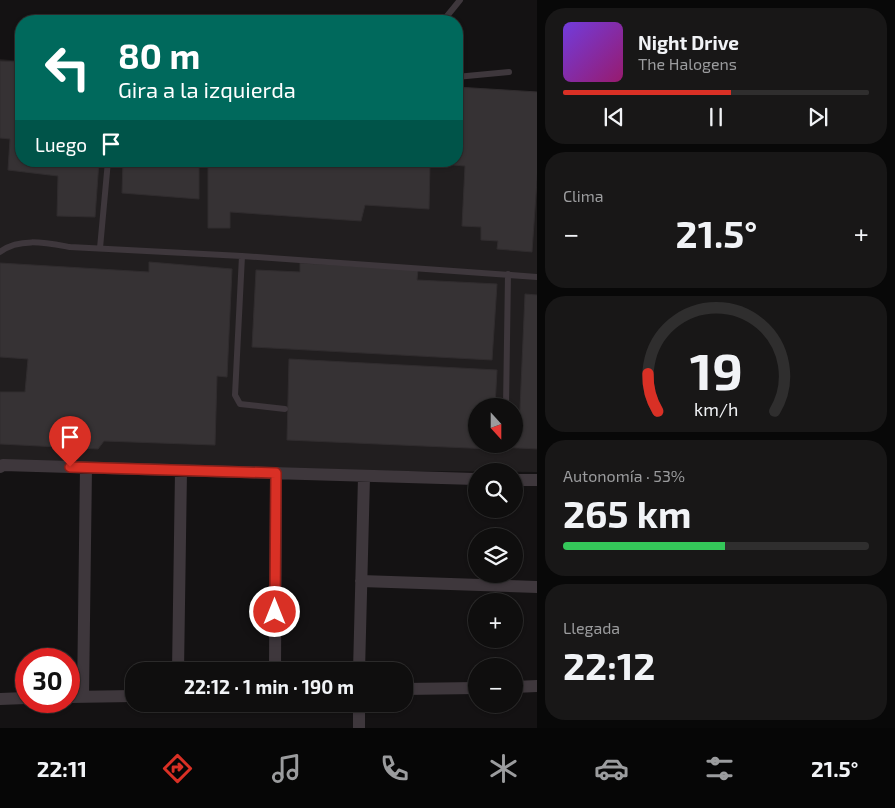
<!DOCTYPE html>
<html lang="es">
<head>
<meta charset="utf-8">
<style>
	body { margin:0; font-family:"Exo 2",sans-serif; background:#181717; color:#f1f3f6; height:100vh; display:flex; flex-direction:column; font-size:19px; white-space:nowrap }
	* { box-sizing:border-box; margin:0 }
	p { font-size:16px; color:#9b9c9e }
	.icon { flex:none; width:28px; height:28px; fill:none; stroke:currentColor; stroke-width:2; stroke-linecap:round; stroke-linejoin:round }
	.map { position:relative; flex:1; overflow:hidden }
	.details { display:flex; flex-direction:column; gap:8px; padding:8px; background:#080808; width:358px }
	.details>* { flex:none }
	.banner { position:absolute; left:15px; top:15px; width:448px; height:152px; border-radius:20px; box-shadow:0 1px 4px #0004,0 0 0 1px #2f2e2e; background:#00695c; color:#fff; overflow:hidden }
	.needle { width:32px; rotate:159deg }
	.fabs { position:absolute; left:468px; top:398px; display:grid; gap:10px }
	.fabs a { display:grid; place-items:center; width:55px; height:55px; border-radius:50%; background:#0f0e0e; box-shadow:0 1px 4px #0004,0 0 0 1px #2f2e2e; font-size:25px }
	.speed { position:absolute; left:15px; top:648px; display:flex; gap:10px; font-size:25px; font-weight:700; text-align:center }
	.speed>* { display:grid; place-content:center; width:65px; height:65px; border-radius:50%; background:#0f0e0e; box-shadow:0 1px 4px #0004,0 0 0 1px #2f2e2e; line-height:1 }
	.speed .limit { border:8px solid #d22; background:#fff; color:#111 }
	.pin { position:absolute; display:grid; place-items:center; width:42px; height:42px; color:#fff; margin:-51px -21px; border-radius:50% 50% 50% 0; rotate:-45deg; box-shadow:0 0 5px #0007 }
	.pin .icon { rotate:45deg }
	.me { position:absolute; width:55px; margin:-28px; rotate:0deg; stroke-linejoin:round; filter:drop-shadow(0 0 4px #0008) }
	.turn { display:flex; align-items:center; gap:18px; height:105px; padding:0 20px; font-size:22px }
	.turn .icon { width:65px; height:65px; stroke-width:2.5 }
	.turn b { display:block; font-size:35px; line-height:42px }
	.then { display:flex; align-items:center; height:48px; padding:0 20px; background:#0003; gap:10px; font-size:19px }
	.big { font-size:38px; font-weight:700; line-height:1.1 }
	.details .widget { flex:1; display:flex; flex-direction:column; justify-content:center; gap:8px; min-width:0; padding:0 18px; border-radius:20px; background:#181717 }
	.details .dial { align-items:center; gap:0 }
	.dial svg { height:130px; overflow:visible; fill:none; stroke:#2f2e2e; stroke-width:7; stroke-linecap:round; text-anchor:middle }
	.dial text { fill:#f1f3f6; stroke:none }
	.song { display:flex; align-items:center; gap:15px }
	.cover { width:60px; height:60px; border-radius:8px; background:linear-gradient(135deg,hsl(260 70% 55%),hsl(320 70% 35%)) }
	.played { height:5px; border-radius:2px; background:linear-gradient(90deg,#d93025 55%,#2f2e2e 55%) }
	.keys { display:flex; justify-content:space-around; direction:ltr }
	.heat { display:flex; justify-content:space-between; align-items:center; font-size:28px; direction:ltr }
	.charge { height:8px; border-radius:4px; background:linear-gradient(90deg,#34c759 53%,#2f2e2e 0) }
	.trip { position:absolute; left:125px; top:662px; width:288px; height:50px; border-radius:20px; background:#0f0e0e; box-shadow:0 1px 4px #0004,0 0 0 1px #2f2e2e; font-weight:700; line-height:50px; text-align:center }
	.menu { display:flex; height:80px; justify-content:space-around; align-items:center; background:#060606; color:#9b9c9e }
	.menu .icon { width:35px; height:35px }
	.menu .on { color:#d93025 }
	.menu b { font-size:22px; color:#f1f3f6 }
	main { display:flex; flex:1; min-height:0 }
	.map>svg:first-child { display:block }
	.built { fill:#211e1f; fill-rule:evenodd }
	.building { fill:#363234; stroke:#302c2e }
	.lines { fill:none; stroke-linecap:round; stroke-linejoin:round }
	.lane { stroke:#3e373c; stroke-width:6 }
	.street { stroke:#3e373c; stroke-width:12 }
	.route-casing { stroke:#8d1f18; stroke-width:12 }
	.route { stroke:#d93025; stroke-width:9 }
</style>
</head>
<body>
<main>
<div class="map">
<svg width="538" height="728" viewBox="0 0 538 728">
	<rect width="100%" height="100%" fill="#141213"/>
	<!-- built -->
	<path class="built" d="M 0,59 L 21,61 L 21,161 L 456,161 L 537,108 L 537,472 L 0,468 ZM 476,406 L 514,406 L 514,444 L 476,444 Z"/>
	<!-- building -->
	<path class="building" d="M 0,61 L 21,62 L 21,161 L 99,161 L 95,217 L 57,216 L 58,176 L 8,170 L 10,139 L 0,138 Z
		M 456,87 L 538,92 L 538,166 L 532,252 L 497,249 L 498,241 L 481,240 L 481,227 L 462,226 L 465,166 L 430,163 L 429,209 L 365,205 L 361,221 L 230,212 L 230,228 L 208,228 L 208,161 L 456,161 Z
		M 123,161 L 199,161 L 199,199 L 122,193 Z
		M 149,262 L 232,269 L 227,377 L 217,376 L 215,445 L 104,441 L 98,449 L 0,444 L 0,392 L 25,392 L 28,359 L 0,357 L 0,263 L 149,272 Z
		M 300,263 L 418,269 L 417,280 L 497,284 L 492,360 L 252,347 L 256,270 L 300,272 Z
		M 525,294 L 538,295 L 538,449 L 498,447 L 498,444 L 514,444 L 514,432 L 519,432 Z
		M 289,359 L 497,370 L 495,406 L 476,406 L 476,444 L 493,444 L 492,449 L 287,440 Z"/>
	<g class="lines">
		<!-- lane -->
		<path class="lane" d="M 443,21 L 460,0
			M 456,77 L 509,72
			M 100,248 L 108,161
			M 0,252 C 19,237 47,243 70,247 L 242,256 L 538,277
			M 242,256 L 235,395 L 240,404 L 285,409
			M 506,406 L 508,274"/>
		<!-- street -->
		<path class="street" d="M 0,467 L 3,465 L 476,479
			M 514,480 L 538,480
			M 361,581 L 538,587
			M 178,671 L 181,471
			M 275,671 L 276,473
			M 359,671 L 364,477
			M 514,687 L 538,686
			M 404,689 L 476,688
			M 69,697 L 134,696
			M 83,697 L 86,468
			M 0,699 L 26,698
			M 359,704 L 359,728"/>
	</g>
	<g class="lines">
		<defs>
			<path id="route" d="M 70,467 L 276,473 L 275,612"/>
		</defs>
		<!-- route casing -->
		<use href="#route" class="route-casing"/>
		<!-- route -->
		<use href="#route" class="route"/>
	</g>
</svg>
<div class="fabs">
<a><svg class="needle" viewBox="-14 -14 28 28"><path d="M0-13l5 13h-10z" fill="#e53935"/><path d="M0 13l5-13h-10z" fill="#9b9c9e"/></svg></a>
<a><svg class="icon" aria-label="search" viewBox="0 0 24 24"><circle cx="10" cy="10" r="6"/><path d="M15 15l6 6"/></svg></a>
<a><svg class="icon" aria-label="layers" viewBox="0 0 24 24"><path d="M12 4l9 5-9 5-9-5zM3 14l9 5 9-5"/></svg></a>
<a>+</a>
<a>−</a>
</div>
<div class="speed"><div class="limit">30</div></div>
<div class="pin" style="left:70px;top:467px;background:#d93025"><svg class="icon" aria-label="arrive" viewBox="0 0 24 24"><path d="M6 21V4h12l-3 4 3 4H6"/></svg></div>
<svg class="me" style="left:275px;top:612px" viewBox="-20 -20 40 40"><circle r="17" fill="#d93025" stroke="#fff" stroke-width="3"/><path d="M0-11L8 9 0 5-8 9z" fill="#fff"/></svg>
<div class="trip">22:12 · 1 min · 190 m</div>
<div class="banner">
<div class="turn"><svg class="icon" aria-label="left" viewBox="0 0 24 24"><path d="M17 20v-9H6M10 6l-5 5 5 5"/></svg><div><b>80 m</b>Gira a la izquierda</div></div>
<div class="then">Luego<svg class="icon" aria-label="arrive" viewBox="0 0 24 24"><path d="M6 21V4h12l-3 4 3 4H6"/></svg></div>
</div>
</div>
<section class="details">
<div class="widget">
<div class="song"><i class="cover"></i><div><b>Night Drive</b><p>The Halogens</p></div></div>
<div class="played"></div>
<div class="keys"><svg class="icon" aria-label="previous" viewBox="0 0 24 24"><path d="M18 5L8 12l10 7zM5 5v14"/></svg><svg class="icon" aria-label="pause" viewBox="0 0 24 24"><path d="M8 5v14M16 5v14"/></svg><svg class="icon" aria-label="next" viewBox="0 0 24 24"><path d="M6 5l10 7-10 7zM19 5v14"/></svg></div>
</div>
<div class="widget"><p>Clima</p>
<div class="heat"><a>−</a><b class="big">21.5°</b><a>+</a></div>
</div>
<div class="widget dial"><svg viewBox="0 0 100 80">
<path d="M14 69A42 42 0 1 1 86 69"/>
<path d="M14 69A42 42 0 0 1 8 46" stroke="#d93025"/>
<text x="50" y="56" font-size="32" font-weight="700">19</text>
<text x="50" y="72" font-size="11">km/h</text>
</svg></div>
<div class="widget"><p>Autonomía · 53%</p><b class="big">265 km</b><div class="charge"></div></div>
<div class="widget"><p>Llegada</p><b class="big">22:12</b></div>
</section>
</main>
<nav class="menu">
<b>22:11</b>
<svg class="icon on" aria-label="directions" viewBox="0 0 24 24"><path d="M12 3l9 9-9 9-9-9zM9 14v-3h6M13 9l2 2-2 2"/></svg>
<svg class="icon" aria-label="music" viewBox="0 0 24 24"><path d="M9 18V5l10-2v13"/><circle cx="6" cy="18" r="3"/><circle cx="16" cy="16" r="3"/></svg>
<svg class="icon" aria-label="phone" viewBox="0 0 24 24"><path d="M5 4h4l2 5-3 2q2 4 5 5l2-3 5 2v4C11 20 4 13 5 4z"/></svg>
<svg class="icon" aria-label="climate" viewBox="0 0 24 24"><path d="M12 3v18M4 7l16 10M4 17L20 7"/></svg>
<svg class="icon" aria-label="car" viewBox="0 0 24 24"><path d="M5 17H2v-5l4-1 3-4h7l3 4 3 1v5h-3M9 17h6M6 11h13"/><circle cx="7" cy="17" r="2"/><circle cx="17" cy="17" r="2"/></svg>
<svg class="icon" aria-label="filters" viewBox="0 0 24 24"><path d="M4 7h16M4 17h16"/><circle cx="9" cy="7" r="2"/><circle cx="15" cy="17" r="2"/></svg>
<b>21.5°</b>
</nav>
</body>
</html>
